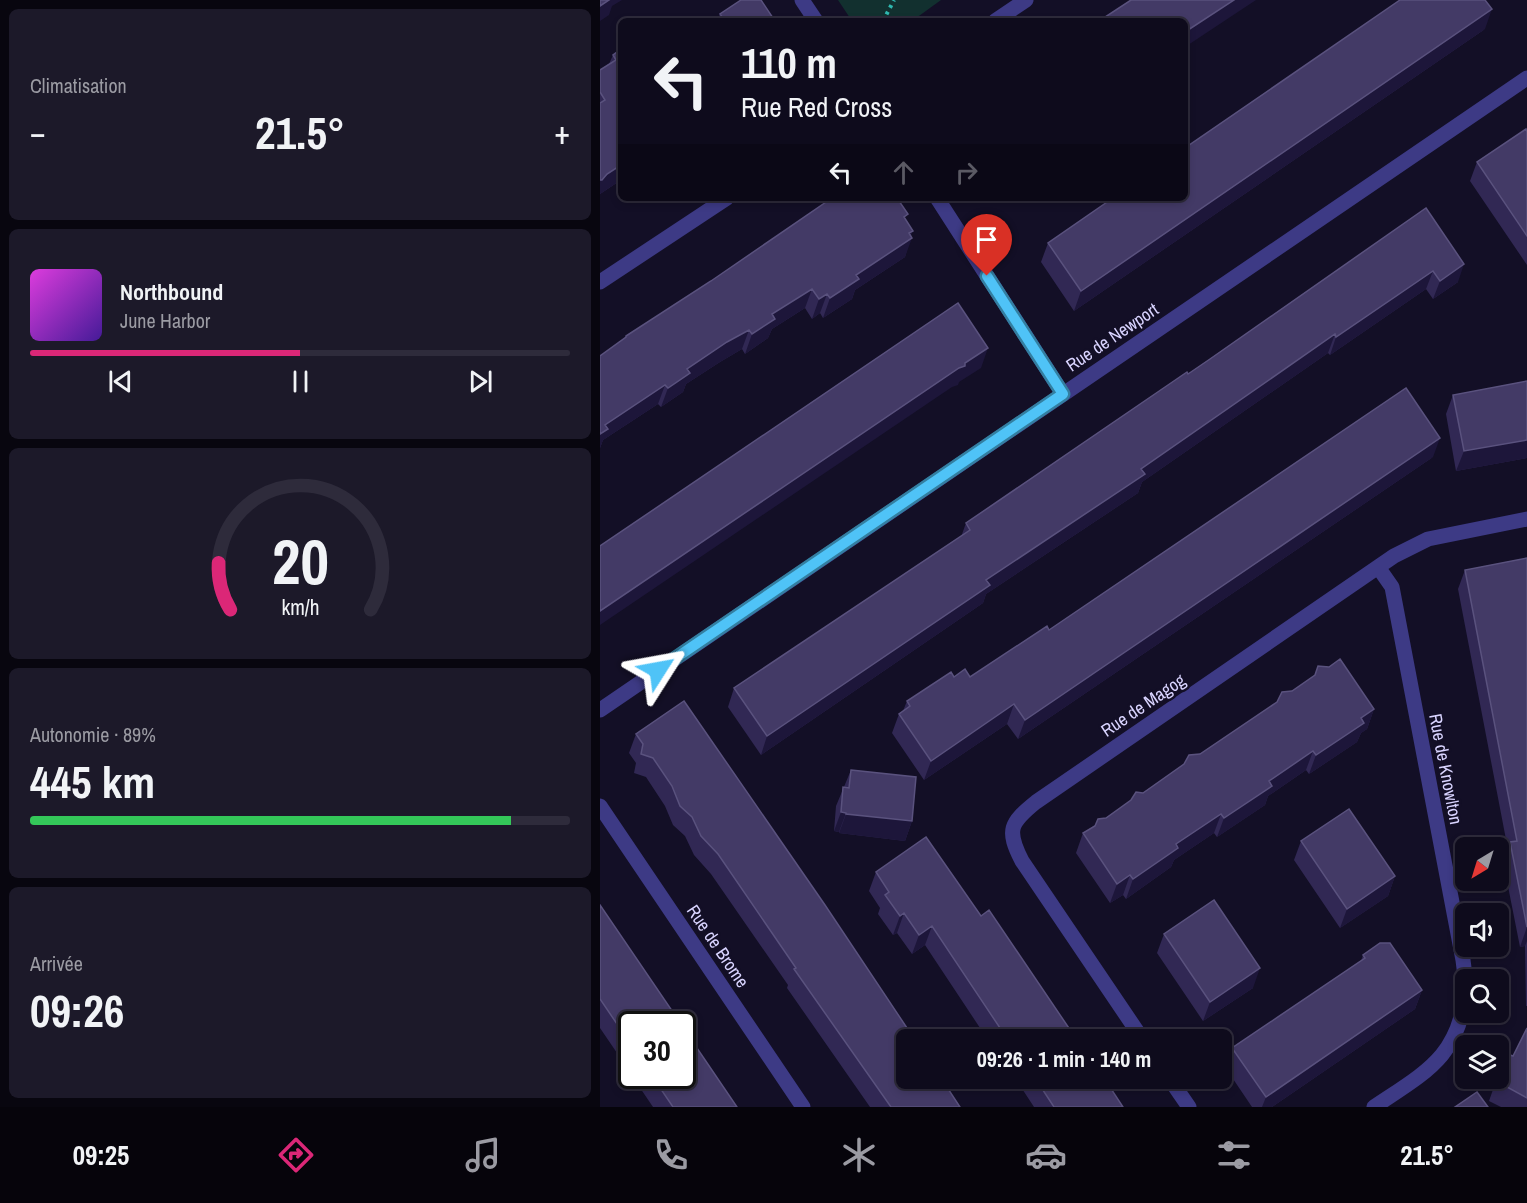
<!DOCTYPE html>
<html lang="fr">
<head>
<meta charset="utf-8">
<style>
	body { margin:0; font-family:"Archivo Narrow",sans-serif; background:#1c1929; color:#f1f3f6; height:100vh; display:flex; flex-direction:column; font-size:22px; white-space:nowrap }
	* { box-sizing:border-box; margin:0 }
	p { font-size:20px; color:#9b9ba3 }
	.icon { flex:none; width:33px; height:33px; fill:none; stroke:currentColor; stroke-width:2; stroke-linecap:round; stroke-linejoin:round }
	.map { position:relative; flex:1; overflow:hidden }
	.drawer { display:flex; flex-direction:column; gap:9px; padding:9px; background:#08060f; width:600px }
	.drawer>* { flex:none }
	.guide { position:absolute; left:18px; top:18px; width:570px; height:183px; border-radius:9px; box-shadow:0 3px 9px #0003,0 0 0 2px #2e2b3b; background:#0e0b1c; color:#f1f3f6; overflow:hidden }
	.needle { width:39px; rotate:218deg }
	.controls { position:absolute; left:855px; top:837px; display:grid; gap:12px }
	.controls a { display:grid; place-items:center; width:54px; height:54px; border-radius:9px; background:#0e0b1c; box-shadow:0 3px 9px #0003,0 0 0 2px #2e2b3b; font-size:30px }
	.speed { position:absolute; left:18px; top:1011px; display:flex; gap:12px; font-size:30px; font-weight:700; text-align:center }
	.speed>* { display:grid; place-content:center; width:78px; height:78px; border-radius:50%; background:#0e0b1c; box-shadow:0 3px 9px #0003,0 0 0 2px #2e2b3b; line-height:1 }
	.speed .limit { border:3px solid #111; border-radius:9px; background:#fff; color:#111 }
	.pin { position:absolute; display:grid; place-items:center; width:51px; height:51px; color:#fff; margin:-62px -26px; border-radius:50% 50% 50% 0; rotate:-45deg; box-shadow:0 0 6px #0007 }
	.pin .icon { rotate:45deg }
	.me { position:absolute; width:66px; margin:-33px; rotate:56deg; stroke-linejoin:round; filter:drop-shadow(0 0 4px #0008) }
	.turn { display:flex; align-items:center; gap:21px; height:126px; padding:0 24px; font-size:27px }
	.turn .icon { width:78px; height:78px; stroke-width:2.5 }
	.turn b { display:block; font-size:42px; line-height:51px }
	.lanes { display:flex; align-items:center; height:57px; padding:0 24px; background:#0003; justify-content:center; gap:30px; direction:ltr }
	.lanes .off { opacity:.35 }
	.big { font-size:45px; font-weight:800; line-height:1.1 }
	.drawer .tile { flex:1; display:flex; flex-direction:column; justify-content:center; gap:9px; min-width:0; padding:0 21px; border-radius:9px; background:#1c1929 }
	.drawer .dial { align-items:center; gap:0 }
	.dial svg { height:156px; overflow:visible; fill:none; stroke:#2e2b3b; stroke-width:7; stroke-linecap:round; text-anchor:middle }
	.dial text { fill:#f1f3f6; stroke:none }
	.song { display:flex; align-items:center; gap:18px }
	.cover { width:72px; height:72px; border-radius:9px; background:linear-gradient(135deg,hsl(300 70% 55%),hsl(260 70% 35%)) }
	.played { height:6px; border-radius:3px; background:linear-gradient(90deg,#db2777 50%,#2e2b3b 50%) }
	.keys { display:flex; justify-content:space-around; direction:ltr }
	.heat { display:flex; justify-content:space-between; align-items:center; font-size:33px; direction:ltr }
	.charge { height:9px; border-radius:4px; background:linear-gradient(90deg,#34c759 89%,#2e2b3b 0) }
	.trip { position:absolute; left:296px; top:1029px; width:336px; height:60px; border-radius:9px; background:#0e0b1c; box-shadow:0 3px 9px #0003,0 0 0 2px #2e2b3b; font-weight:800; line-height:60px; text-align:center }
	.tabs { display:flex; height:96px; justify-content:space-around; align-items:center; background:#06040b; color:#9b9ba3 }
	.tabs .icon { width:42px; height:42px }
	.tabs .selected { color:#db2777 }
	.tabs b { font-size:27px; color:#f1f3f6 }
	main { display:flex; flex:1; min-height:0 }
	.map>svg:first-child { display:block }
	.green { fill:#12302f }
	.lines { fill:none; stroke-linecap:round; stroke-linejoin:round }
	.path { stroke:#2fb8b0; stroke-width:4; stroke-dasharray:3 4.5; stroke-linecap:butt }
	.minor { stroke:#3d3a85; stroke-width:15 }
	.tertiary { stroke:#3d3a85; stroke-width:15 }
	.wall { fill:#312854 }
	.shaded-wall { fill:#1d163a }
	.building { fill:#433a66; stroke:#5a527e; stroke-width:1.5 }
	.route-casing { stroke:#337fa1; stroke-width:15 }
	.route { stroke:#4fc3f7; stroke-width:10 }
	.labels { text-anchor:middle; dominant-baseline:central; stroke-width:5; stroke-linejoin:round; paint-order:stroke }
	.street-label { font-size:18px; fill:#d9d4ff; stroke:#130f26 }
</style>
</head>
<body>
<main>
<section class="drawer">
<div class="tile"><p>Climatisation</p>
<div class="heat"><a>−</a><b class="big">21.5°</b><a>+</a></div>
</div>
<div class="tile">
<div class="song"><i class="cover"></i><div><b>Northbound</b><p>June Harbor</p></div></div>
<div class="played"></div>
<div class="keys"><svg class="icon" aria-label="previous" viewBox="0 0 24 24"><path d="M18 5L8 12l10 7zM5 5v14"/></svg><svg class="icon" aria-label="pause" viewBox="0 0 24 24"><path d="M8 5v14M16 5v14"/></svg><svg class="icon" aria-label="next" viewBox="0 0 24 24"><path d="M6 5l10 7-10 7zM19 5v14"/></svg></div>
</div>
<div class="tile dial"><svg viewBox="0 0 100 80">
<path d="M14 69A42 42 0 1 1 86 69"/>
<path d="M14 69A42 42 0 0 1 8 45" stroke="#db2777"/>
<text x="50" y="56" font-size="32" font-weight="700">20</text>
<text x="50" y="72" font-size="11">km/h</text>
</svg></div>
<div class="tile"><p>Autonomie · 89%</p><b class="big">445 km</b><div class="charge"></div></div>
<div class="tile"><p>Arrivée</p><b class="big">09:26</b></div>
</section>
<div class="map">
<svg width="927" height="1107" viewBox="0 0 927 1107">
	<rect width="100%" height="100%" fill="#130f26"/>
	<!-- green -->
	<path class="green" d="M 238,0 L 341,0 L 312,21 L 252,21 Z"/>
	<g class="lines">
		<!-- path -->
		<path class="path" d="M 283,21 L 294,0"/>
		<!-- minor -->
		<path class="minor" d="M 202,0 L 216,21
			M 337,198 L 463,394
			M 778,567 L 792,587 L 863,960 L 866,984
			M 0,710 L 927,78
			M 0,806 L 203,1107
			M 543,1040 L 422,861 C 406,830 410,823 436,802 L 794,556 L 828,539 L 927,519
			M 569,1078 L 589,1107
			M 774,1107 C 826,1072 861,1056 866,987"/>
		<!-- tertiary -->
		<path class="tertiary" d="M 395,21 L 426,0
			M 0,282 L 127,198"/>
	</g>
	<!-- wall -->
	<path class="wall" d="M 120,14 L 175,21 L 117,21 Z
		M 885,29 L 474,311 L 441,262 L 448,243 Z
		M 21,49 L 21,180 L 0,194 L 0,70 L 9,64 L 13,55 Z
		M 927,132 L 927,265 L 870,181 L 877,162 Z
		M 826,208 L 858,282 L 833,299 L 826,289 L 730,355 L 728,353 L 542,482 L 538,493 L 386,594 L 383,603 L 161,755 L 128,707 L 134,688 L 361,537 L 366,523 L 588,374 Z
		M 306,220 L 311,236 L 305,257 L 255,290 L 252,299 L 223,318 L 220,313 L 212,319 L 205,308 L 172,329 L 168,338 L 145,354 L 142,349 L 120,362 L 86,384 L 83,392 L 61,407 L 58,404 L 3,440 L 0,448 L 0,356 L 25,339 L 26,336 Z
		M 927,381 L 927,458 L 856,471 L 846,414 L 853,395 Z
		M 833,457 L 418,739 L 407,724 L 324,780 L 292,733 L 299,714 L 303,711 L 307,701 L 354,677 L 370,677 L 449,630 Z
		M 927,558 L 927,1006 L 926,1006 L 925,946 L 920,947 L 903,861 L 908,850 L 858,589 L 865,570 Z
		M 774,709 L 767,729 L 761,733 L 757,742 L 709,774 L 706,770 L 668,796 L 665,805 L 617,837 L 614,833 L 574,860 L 571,867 L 526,899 L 523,895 L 510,903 L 476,853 L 483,833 L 600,754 Z
		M 36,734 L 360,1107 L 270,1107 L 187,988 L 188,985 L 111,874 L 94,855 L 85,836 L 73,825 L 65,806 L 46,777 L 34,773 L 36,763 L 29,753 Z
		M 251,770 L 312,821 L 305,841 L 239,833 L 239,832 L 234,831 L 236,806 Z
		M 701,841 L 795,876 L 788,896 L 740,928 L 694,860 Z
		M 276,872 L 381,916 L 477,1040 L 388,1040 L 325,945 L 312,954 L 297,933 L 293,935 L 278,914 L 280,908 L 269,891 Z
		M 0,905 L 32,1024 L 32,1075 L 0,1028 Z
		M 564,934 L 653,988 L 603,1021 L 557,953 Z
		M 763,955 L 822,990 L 815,1009 L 672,1107 L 652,1107 L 625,1067 L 632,1048 L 761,961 Z
		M 927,1028 L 927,1107 L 901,1107 L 889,1101 L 896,1081 L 913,1056 Z
		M 32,1076 L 82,1076 L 137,1107 L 53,1107 Z
		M 415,1078 L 504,1078 L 523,1107 L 434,1107 Z"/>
	<!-- shaded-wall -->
	<path class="shaded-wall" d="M 9,0 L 22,0 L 12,6 L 9,15 L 0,21 L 0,6 Z
		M 634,0 L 656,0 L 585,47 L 585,32 Z
		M 892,9 L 885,29 L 474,311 L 481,291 Z
		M 21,165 L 21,180 L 0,194 L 0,180 Z
		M 313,231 L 309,240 L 312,238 L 305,257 L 255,290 L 252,299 L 223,318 L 230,298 L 256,275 Z
		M 864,264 L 858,282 L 833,299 L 840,281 Z
		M 833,271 L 826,289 L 730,355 L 736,337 Z
		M 212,289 L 205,308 L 172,329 L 168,338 L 145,354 L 152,334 L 172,314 Z
		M 227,294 L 220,313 L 212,319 L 219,299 Z
		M 149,330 L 142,349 L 120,362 L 86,384 L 83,392 L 61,407 L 68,388 L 87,369 L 127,342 Z
		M 735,334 L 728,353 L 542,482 L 538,493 L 386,594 L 383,603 L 161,755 L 167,736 L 541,469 Z
		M 388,348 L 381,368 L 359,382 L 358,385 L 352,387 L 0,625 L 0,611 Z
		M 65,385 L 58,404 L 3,440 L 0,448 L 0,434 L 5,425 Z
		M 840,438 L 833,457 L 418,739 L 425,720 Z
		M 927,440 L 927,458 L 856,471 L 864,451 Z
		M 414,704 L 407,724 L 324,780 L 331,761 Z
		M 774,709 L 767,729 L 761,733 L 757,742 L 709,774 L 716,755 L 761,718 Z
		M 713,751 L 706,770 L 668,796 L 665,805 L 617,837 L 624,818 L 669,781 Z
		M 241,812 L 246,813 L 239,832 L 234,831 Z
		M 246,814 L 312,821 L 305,841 L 239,833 Z
		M 621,814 L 614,833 L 574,860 L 571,867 L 526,899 L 533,879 L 576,844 Z
		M 530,875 L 523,895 L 510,903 L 517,884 Z
		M 795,876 L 788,896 L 740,928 L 747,909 Z
		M 304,913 L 297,933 L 293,935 L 300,916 Z
		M 332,926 L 325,945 L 312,954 L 319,935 Z
		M 927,927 L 927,941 L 925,946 L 920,947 Z
		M 660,968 L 653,988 L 603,1021 L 610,1002 Z
		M 822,990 L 815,1009 L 672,1107 L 662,1107 L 666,1097 Z"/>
	<!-- building -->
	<path class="building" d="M 0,0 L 9,0 L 0,6 Z
		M 141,0 L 161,0 L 175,21 L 119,21 L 123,18 L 120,14 Z
		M 531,0 L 634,0 L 585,32 L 585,21 L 499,21 Z
		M 800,0 L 885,0 L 892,9 L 481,291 L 448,243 L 513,198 L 585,198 L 585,148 Z
		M 21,49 L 21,165 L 7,174 L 2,180 L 0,180 L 0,103 L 5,100 L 0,92 L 0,70 L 16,60 L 13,55 Z
		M 926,129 L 927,132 L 927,236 L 877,162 Z
		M 232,198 L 297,198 L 308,214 L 304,217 L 313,231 L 309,233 L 312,238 L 256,275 L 259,279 L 230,298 L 227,294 L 219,299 L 212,289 L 172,314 L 175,319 L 152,334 L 149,330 L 127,342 L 87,369 L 90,373 L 68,388 L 65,385 L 5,425 L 8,429 L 0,434 L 0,356 L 26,337 L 26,336 L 111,281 Z
		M 826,208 L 864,264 L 840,281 L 833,271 L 736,337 L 735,334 L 541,469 L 545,474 L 386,580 L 390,585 L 167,736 L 134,688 L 370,530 L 366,523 L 587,372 L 588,374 L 610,359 Z
		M 358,303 L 388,348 L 365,363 L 365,366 L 359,368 L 0,611 L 0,546 Z
		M 927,381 L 927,440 L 864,451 L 853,395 Z
		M 806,388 L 840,438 L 425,720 L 414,704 L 331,761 L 299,714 L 310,706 L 307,701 L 351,672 L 354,677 L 365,669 L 370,677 L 447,626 L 449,630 Z
		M 927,558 L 927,927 L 910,842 L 917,841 L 865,570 Z
		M 740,659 L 774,709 L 761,718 L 764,723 L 716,755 L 713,751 L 669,781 L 672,786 L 624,818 L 621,814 L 576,844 L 578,848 L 533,879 L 530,875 L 517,884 L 483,833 L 495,826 L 498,819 L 506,818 L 531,800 L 536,792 L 543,793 L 584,764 L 589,755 L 600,754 L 677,702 L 682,692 L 692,691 L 715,675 L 718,666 L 729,667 Z
		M 84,701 L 225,905 L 315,1040 L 306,1040 L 306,1078 L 341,1078 L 360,1107 L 291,1107 L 194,969 L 196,968 L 118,854 L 101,836 L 92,817 L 80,806 L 72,786 L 53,758 L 41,754 L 43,744 L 36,734 Z
		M 251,770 L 316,777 L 312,821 L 246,814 L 246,813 L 241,812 L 243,787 L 249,788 Z
		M 749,809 L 795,876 L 747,909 L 701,841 Z
		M 326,837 L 381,916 L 389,910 L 477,1040 L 408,1040 L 332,926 L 319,935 L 304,913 L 300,916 L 285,895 L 289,892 L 276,872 Z
		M 614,900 L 660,968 L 610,1002 L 564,934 Z
		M 0,905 L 81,1024 L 32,1024 L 32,1046 L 0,999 Z
		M 780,943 L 790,943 L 822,990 L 666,1097 L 632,1048 L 765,958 L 763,955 Z
		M 82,1026 L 137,1107 L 73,1107 L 52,1076 L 82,1076 Z
		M 927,1028 L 927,1098 L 896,1081 L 898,1078 L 910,1055 L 913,1056 Z
		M 435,1078 L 504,1078 L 523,1107 L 454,1107 Z
		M 877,1092 L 888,1107 L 855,1107 Z"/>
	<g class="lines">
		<defs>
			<path id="route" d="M 58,670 L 463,394 L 387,276"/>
		</defs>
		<!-- route casing -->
		<use href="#route" class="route-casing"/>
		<!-- route -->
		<use href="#route" class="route"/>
	</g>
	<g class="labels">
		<!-- street labels -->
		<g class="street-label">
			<text transform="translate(512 337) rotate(-34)">Rue de Newport</text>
			<text transform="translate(543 705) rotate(-34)">Rue de Magog</text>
			<text transform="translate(846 769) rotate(79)">Rue de Knowlton</text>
			<text transform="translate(118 946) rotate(56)">Rue de Brome</text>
		</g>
	</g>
</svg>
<div class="controls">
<a><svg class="needle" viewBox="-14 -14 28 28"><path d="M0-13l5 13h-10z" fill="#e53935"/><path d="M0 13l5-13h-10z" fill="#9b9ba3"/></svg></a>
<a><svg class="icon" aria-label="sound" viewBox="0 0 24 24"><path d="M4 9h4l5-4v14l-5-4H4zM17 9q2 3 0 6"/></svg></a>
<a><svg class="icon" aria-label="search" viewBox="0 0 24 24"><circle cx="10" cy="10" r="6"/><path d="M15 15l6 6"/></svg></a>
<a><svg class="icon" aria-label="layers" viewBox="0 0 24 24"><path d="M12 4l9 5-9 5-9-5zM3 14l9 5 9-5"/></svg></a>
</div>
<div class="speed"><div class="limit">30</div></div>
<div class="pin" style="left:387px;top:276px;background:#d93025"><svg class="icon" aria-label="arrive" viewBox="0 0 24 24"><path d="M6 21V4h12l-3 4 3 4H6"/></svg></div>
<svg class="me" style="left:58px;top:670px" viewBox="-20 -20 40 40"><path d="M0-17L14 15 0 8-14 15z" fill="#4fc3f7" stroke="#fff" stroke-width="4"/></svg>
<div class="trip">09:26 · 1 min · 140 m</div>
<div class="guide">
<div class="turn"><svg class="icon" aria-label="left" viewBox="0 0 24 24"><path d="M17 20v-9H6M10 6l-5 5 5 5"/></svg><div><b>110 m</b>Rue Red Cross</div></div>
<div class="lanes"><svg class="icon" aria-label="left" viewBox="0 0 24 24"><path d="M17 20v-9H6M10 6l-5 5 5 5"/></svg><svg class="icon off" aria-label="ahead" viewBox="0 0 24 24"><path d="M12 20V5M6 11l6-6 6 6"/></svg><svg class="icon off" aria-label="right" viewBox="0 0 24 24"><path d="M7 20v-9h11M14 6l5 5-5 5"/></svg></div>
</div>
</div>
</main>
<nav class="tabs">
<b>09:25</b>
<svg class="icon selected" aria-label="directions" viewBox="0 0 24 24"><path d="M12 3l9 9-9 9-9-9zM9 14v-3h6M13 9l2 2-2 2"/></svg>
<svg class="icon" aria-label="music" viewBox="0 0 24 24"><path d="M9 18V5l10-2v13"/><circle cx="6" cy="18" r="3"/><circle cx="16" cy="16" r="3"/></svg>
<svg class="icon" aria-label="phone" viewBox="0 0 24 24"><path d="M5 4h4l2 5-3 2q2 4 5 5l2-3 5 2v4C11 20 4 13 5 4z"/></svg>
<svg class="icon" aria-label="climate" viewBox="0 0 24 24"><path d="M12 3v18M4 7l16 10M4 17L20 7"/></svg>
<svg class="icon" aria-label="car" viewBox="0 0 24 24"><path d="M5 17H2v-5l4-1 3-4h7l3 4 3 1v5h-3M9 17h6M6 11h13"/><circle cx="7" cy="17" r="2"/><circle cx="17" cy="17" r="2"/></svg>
<svg class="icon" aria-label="filters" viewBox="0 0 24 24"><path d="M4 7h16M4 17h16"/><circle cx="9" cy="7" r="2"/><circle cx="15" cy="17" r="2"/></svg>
<b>21.5°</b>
</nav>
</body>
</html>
